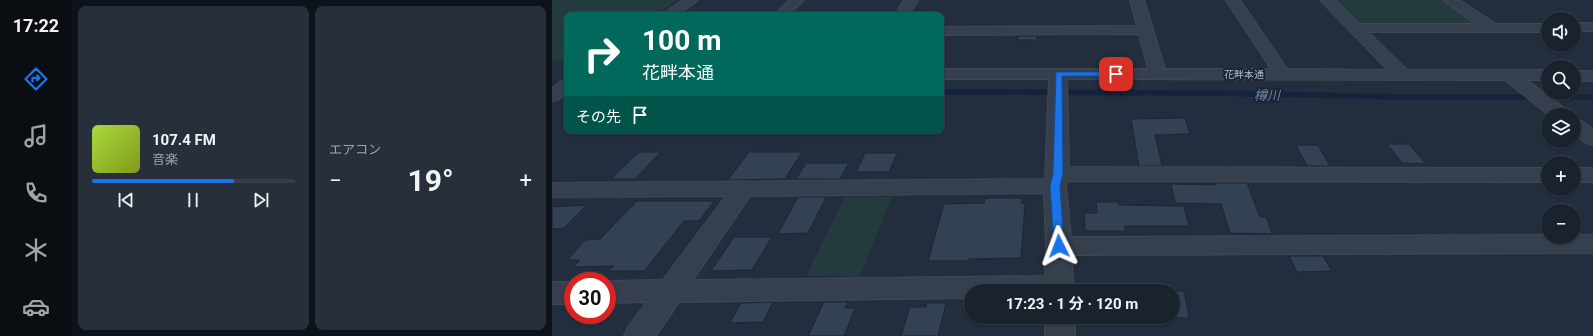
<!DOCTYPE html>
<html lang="ja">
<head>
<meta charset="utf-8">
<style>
	body { margin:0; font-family:Roboto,"Noto Sans JP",sans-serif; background:#272f3a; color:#f1f3f6; height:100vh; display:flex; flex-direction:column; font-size:15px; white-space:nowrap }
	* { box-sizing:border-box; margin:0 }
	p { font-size:13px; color:#9fa4aa }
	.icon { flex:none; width:22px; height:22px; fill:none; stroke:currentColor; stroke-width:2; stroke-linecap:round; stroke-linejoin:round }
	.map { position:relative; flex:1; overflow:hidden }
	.drawer { display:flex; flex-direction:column; gap:6px; padding:6px; background:#0e1319; width:480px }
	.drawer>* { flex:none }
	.top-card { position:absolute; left:12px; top:12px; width:380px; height:122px; border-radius:8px; box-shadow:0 1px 3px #0004,0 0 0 1px #383f4a; background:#00695c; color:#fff; overflow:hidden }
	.buttons { position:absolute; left:989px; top:12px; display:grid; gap:8px }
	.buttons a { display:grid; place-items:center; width:40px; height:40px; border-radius:50%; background:#1a222e; box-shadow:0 1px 3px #0004,0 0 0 1px #383f4a; font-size:20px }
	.speed { position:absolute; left:12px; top:272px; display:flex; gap:8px; font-size:20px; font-weight:700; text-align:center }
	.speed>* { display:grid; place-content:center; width:52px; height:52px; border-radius:50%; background:#1a222e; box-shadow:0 1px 3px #0004,0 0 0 1px #383f4a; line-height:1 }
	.speed .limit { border:6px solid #d22; background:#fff; color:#111 }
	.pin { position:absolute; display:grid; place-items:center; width:34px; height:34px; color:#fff; margin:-17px; border-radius:8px; box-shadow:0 2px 6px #0006 }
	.me { position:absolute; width:44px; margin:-22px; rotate:357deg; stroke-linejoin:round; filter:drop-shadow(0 0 3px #0008) }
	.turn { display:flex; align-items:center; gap:14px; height:84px; padding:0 12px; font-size:18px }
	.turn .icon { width:52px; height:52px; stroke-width:2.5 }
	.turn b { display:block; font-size:28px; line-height:34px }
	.then { display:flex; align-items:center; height:38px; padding:0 12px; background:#0003; gap:8px; font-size:15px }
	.big { font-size:30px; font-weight:700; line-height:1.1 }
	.drawer .tile { flex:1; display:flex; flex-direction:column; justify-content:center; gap:6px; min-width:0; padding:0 14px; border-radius:8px; background:#272f3a }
	.song { display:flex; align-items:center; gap:12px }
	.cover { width:48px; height:48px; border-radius:6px; background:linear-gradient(135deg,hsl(80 70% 55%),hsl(70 70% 35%)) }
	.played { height:4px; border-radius:2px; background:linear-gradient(90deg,#1a73e8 70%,#383f4a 70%) }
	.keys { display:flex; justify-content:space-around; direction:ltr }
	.heat { display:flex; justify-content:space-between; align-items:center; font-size:22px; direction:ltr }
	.drawer .tiles { flex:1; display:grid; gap:6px; grid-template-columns:repeat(2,1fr) }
	.trip { position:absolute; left:412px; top:284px; width:216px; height:40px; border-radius:20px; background:#1a222e; box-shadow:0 1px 3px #0004,0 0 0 1px #383f4a; font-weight:700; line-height:40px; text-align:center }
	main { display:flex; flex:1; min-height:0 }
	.menu { display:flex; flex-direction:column; width:72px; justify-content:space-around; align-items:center; background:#0a0e12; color:#9fa4aa }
	.menu .icon { width:28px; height:28px }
	.menu .active { color:#1a73e8 }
	.menu b { font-size:18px; color:#f1f3f6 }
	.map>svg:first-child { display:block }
	.green { fill:#243b3e }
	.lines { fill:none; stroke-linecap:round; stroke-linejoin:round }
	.stream { stroke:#14243c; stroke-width:5.5 }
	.building { fill:#334154; stroke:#1d2634 }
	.minor-casing { stroke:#3f4856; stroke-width:2 }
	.minor { fill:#363f4d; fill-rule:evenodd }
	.route { fill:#1a73e8; stroke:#114b97 }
	.labels { text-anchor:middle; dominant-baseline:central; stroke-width:4; stroke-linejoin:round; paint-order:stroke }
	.far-street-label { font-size:10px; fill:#b1bac9; stroke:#1b2432 }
	.water-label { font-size:13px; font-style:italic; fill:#6884aa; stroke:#1b2432 }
</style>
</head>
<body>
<main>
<nav class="menu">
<b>17:22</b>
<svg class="icon active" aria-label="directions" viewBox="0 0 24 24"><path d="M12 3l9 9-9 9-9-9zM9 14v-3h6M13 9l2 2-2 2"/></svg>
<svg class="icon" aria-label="music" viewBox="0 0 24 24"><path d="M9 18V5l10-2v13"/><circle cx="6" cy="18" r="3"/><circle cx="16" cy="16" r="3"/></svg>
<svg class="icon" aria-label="phone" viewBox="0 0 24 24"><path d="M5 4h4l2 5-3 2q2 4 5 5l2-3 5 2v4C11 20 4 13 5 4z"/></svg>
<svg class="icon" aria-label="climate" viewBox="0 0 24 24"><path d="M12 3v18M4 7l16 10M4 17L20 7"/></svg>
<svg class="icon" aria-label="car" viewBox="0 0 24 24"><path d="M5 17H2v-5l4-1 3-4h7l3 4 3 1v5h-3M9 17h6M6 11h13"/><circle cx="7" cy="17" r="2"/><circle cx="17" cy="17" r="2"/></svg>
</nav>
<section class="drawer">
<div class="tiles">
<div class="tile">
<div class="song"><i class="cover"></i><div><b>107.4 FM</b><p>音楽</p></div></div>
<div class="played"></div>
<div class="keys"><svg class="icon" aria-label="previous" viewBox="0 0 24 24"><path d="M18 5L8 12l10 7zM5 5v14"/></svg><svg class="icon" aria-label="pause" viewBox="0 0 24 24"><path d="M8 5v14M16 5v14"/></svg><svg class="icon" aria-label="next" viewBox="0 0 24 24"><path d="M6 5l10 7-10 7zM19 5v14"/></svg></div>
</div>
<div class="tile"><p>エアコン</p>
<div class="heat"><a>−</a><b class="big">19°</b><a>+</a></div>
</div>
</div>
</section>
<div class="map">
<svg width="1041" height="336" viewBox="0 0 1041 336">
	<rect width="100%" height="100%" fill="#222d3d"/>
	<!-- green -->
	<path class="green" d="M 0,0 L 126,0 L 103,15 L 15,15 L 15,60 L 0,61 Z
		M 781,0 L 895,0 L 930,24 L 813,26 L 806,24 Z
		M 293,197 L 340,197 L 308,276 L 254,276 Z"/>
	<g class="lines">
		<!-- stream -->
		<path class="stream" d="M 389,92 L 658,93 L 855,97 L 981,97
			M 991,97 L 1041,97"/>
	</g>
	<!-- building -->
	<path class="building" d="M 466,36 L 485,36 L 484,40 L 465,40 Z
		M 633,118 L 638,134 L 603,135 L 610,166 L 587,166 L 579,119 Z
		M 835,144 L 857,144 L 874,164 L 850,163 Z
		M 744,145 L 766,145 L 778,166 L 755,166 Z
		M 87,152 L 109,152 L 83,179 L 59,179 Z
		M 197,152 L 250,152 L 233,179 L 176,180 Z
		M 313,153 L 345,153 L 337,172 L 304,172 Z
		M 254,163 L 297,163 L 288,179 L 244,179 Z
		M 663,183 L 695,183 L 708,217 L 714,217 L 720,234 L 678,233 L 669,204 L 623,203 L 619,184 L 663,185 Z
		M 246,197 L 274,197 L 256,233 L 226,234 Z
		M 433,198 L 470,198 L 469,203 L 473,203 L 469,258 L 417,259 L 417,261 L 376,261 L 392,204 L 432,203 Z
		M 85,201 L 162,201 L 147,221 L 132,221 L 92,271 L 57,271 L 62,266 L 21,267 L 28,260 L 15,260 L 33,240 L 48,239 Z
		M 544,202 L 566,202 L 567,205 L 632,206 L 637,226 L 573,226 L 573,231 L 533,231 L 532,213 L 545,213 Z
		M 35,205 L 12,228 L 0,229 L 0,207 Z
		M 182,237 L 220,237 L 200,270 L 159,271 Z
		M 737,256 L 771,256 L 780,271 L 745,272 Z
		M 621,291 L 632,291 L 637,318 L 592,317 L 621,317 Z
		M 221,302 L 211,322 L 178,323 L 189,303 Z
		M 272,302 L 296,302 L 293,308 L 303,308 L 292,336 L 256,336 Z
		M 375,303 L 394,303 L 386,336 L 349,336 L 358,307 L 374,307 Z"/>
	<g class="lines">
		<defs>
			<path id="minor" d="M 130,0 L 146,0 L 126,15 L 110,15 Z
				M 237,0 L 252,0 L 237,15 L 222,15 Z
				M 352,0 L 366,0 L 357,15 L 343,15 Z
				M 578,0 L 592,0 L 613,69 L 719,69 L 674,0 L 688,0 L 735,69 L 836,70 L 768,0 L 783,0 L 807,24 L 924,24 L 891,0 L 907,0 L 944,24 L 996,24 L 996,32 L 816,32 L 855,70 L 996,70 L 996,80 L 975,80 L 1016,111 L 1019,115 L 997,115 L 953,80 L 515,79 L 517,167 L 996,168 L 996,182 L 516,181 L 514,186 L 519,237 L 996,235 L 996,237 L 1022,237 L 1022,235 L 1041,235 L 1041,253 L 520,255 L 521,291 L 419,291 L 419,298 L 127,302 L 104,336 L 72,336 L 76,327 L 95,302 L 55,303 L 55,281 L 111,280 L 174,196 L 0,197 L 0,183 L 493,179 L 497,79 L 389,79 L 389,69 L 596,69 L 587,34 L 389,35 L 389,27 L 585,26 ZM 492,193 L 494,246 L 493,276 L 141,280 L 198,196 Z
				M 1022,23 L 1041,23 L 1041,31 L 1022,31 Z
				M 1022,71 L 1041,71 L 1041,81 L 1022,81 Z
				M 15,80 L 15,93 L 6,100 L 0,101 L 0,88 L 9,81 Z
				M 1022,119 L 1029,121 L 1041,129 L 1041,145 L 1034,143 L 1022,134 Z
				M 1022,168 L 1041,168 L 1041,182 L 1022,182 Z
				M 0,282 L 21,282 L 21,304 L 0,304 Z
				M 493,317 L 523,317 L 523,336 L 493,336 Z"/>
		</defs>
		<!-- minor casing -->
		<use href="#minor" class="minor-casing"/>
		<!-- minor -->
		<use href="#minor" class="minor"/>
	</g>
	<!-- route -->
	<path class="route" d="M 504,72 L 564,72 L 567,74 L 564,76 L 510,76 L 511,174 L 508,186 L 512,246 L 511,249 L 503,249 L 502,246 L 498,186 L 501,174 Z"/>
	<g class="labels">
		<!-- far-street labels -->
		<g class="far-street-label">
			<text x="692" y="74">花畔本通</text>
		</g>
		<!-- water labels -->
		<g class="water-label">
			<text x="715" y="95">樽川</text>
		</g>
	</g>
</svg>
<div class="buttons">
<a><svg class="icon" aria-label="sound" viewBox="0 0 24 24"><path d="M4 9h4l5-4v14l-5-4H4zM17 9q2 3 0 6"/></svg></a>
<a><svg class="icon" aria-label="search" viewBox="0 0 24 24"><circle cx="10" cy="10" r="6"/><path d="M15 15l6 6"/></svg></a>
<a><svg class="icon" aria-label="layers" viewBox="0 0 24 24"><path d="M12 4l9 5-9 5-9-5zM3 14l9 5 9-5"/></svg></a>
<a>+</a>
<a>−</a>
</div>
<div class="speed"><div class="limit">30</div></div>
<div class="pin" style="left:564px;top:74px;background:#d93025"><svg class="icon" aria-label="arrive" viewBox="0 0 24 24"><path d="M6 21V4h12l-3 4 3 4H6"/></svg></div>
<svg class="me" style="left:507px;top:246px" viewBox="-20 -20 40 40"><path d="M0-17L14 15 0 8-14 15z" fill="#1a73e8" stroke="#fff" stroke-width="4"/></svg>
<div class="trip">17:23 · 1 分 · 120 m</div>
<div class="top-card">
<div class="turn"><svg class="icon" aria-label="right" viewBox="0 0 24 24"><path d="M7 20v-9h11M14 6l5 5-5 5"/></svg><div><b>100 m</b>花畔本通</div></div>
<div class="then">その先<svg class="icon" aria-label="arrive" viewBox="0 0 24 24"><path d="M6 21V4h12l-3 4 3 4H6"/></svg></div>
</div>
</div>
</main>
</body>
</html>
